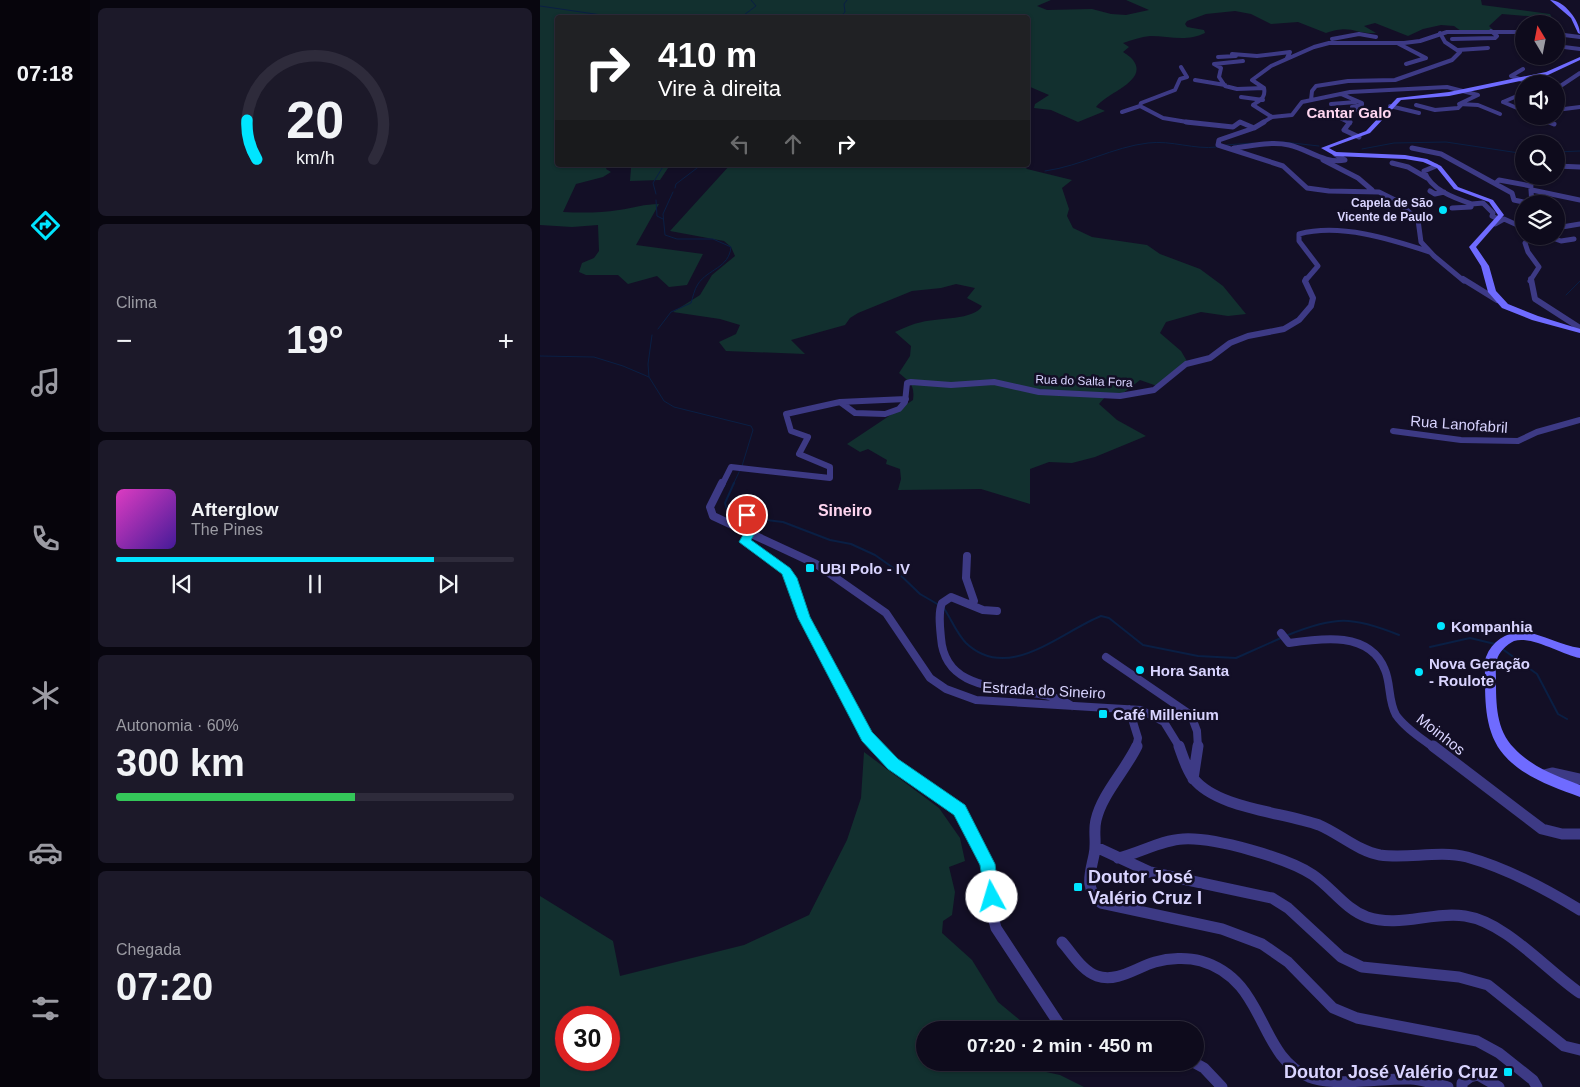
<!DOCTYPE html>
<html lang="pt">
<head>
<meta charset="utf-8">
<style>
	body { margin:0; font-family:Arial,sans-serif; background:#1c1929; color:#f1f3f6; height:100vh; display:flex; flex-direction:column; font-size:19px; white-space:nowrap }
	* { box-sizing:border-box; margin:0 }
	p { font-size:16px; color:#9b9ba3 }
	.icon { flex:none; width:28px; height:28px; fill:none; stroke:currentColor; stroke-width:2; stroke-linecap:round; stroke-linejoin:round }
	.map { position:relative; flex:1; overflow:hidden }
	.sheet { display:flex; flex-direction:column; gap:8px; padding:8px; background:#08060f; width:450px }
	.sheet>* { flex:none }
	.banner { position:absolute; left:15px; top:15px; width:475px; height:152px; border-radius:5px; box-shadow:0 1px 4px #0004,0 0 0 1px #2e2b3b; background:#202124; color:#fff; overflow:hidden }
	.needle { width:32px; rotate:350deg }
	.buttons { position:absolute; left:975px; top:15px; display:grid; gap:10px }
	.buttons a { display:grid; place-items:center; width:50px; height:50px; border-radius:50%; background:#0e0b1c; box-shadow:0 1px 4px #0004,0 0 0 1px #2e2b3b; font-size:25px }
	.speed { position:absolute; left:15px; top:1006px; display:flex; gap:10px; font-size:25px; font-weight:700; text-align:center }
	.speed>* { display:grid; place-content:center; width:65px; height:65px; border-radius:50%; background:#0e0b1c; box-shadow:0 1px 4px #0004,0 0 0 1px #2e2b3b; line-height:1 }
	.speed .limit { border:8px solid #d22; background:#fff; color:#111 }
	.pin { position:absolute; display:grid; place-items:center; width:42px; height:42px; color:#fff; margin:-21px; border:2px solid #fff; border-radius:50%; box-shadow:0 1px 5px #0007 }
	.me { position:absolute; width:55px; margin:-28px; rotate:354deg; stroke-linejoin:round; filter:drop-shadow(0 0 4px #0008) }
	.turn { display:flex; align-items:center; gap:18px; height:105px; padding:0 20px; font-size:22px }
	.turn .icon { width:65px; height:65px; stroke-width:2.5 }
	.turn b { display:block; font-size:35px; line-height:42px }
	.lanes { display:flex; align-items:center; height:48px; padding:0 20px; background:#0003; justify-content:center; gap:25px; direction:ltr }
	.lanes .off { opacity:.35 }
	.big { font-size:38px; font-weight:700; line-height:1.1 }
	.sheet .tile { flex:1; display:flex; flex-direction:column; justify-content:center; gap:8px; min-width:0; padding:0 18px; border-radius:8px; background:#1c1929 }
	.sheet .dial { align-items:center; gap:0 }
	.dial svg { height:130px; overflow:visible; fill:none; stroke:#2e2b3b; stroke-width:7; stroke-linecap:round; text-anchor:middle }
	.dial text { fill:#f1f3f6; stroke:none }
	.song { display:flex; align-items:center; gap:15px }
	.cover { width:60px; height:60px; border-radius:8px; background:linear-gradient(135deg,hsl(310 70% 55%),hsl(260 70% 35%)) }
	.played { height:5px; border-radius:2px; background:linear-gradient(90deg,#00e5ff 80%,#2e2b3b 80%) }
	.keys { display:flex; justify-content:space-around; direction:ltr }
	.heat { display:flex; justify-content:space-between; align-items:center; font-size:28px; direction:ltr }
	.charge { height:8px; border-radius:4px; background:linear-gradient(90deg,#34c759 60%,#2e2b3b 0) }
	.trip { position:absolute; left:376px; top:1021px; width:288px; height:50px; border-radius:25px; background:#0e0b1c; box-shadow:0 1px 4px #0004,0 0 0 1px #2e2b3b; font-weight:700; line-height:50px; text-align:center }
	main { display:flex; flex:1; min-height:0 }
	.menu { display:flex; flex-direction:column; width:90px; justify-content:space-around; align-items:center; background:#06040b; color:#9b9ba3 }
	.menu .icon { width:35px; height:35px }
	.menu .on { color:#00e5ff }
	.menu b { font-size:22px; color:#f1f3f6 }
	.map>svg:first-child { display:block }
	.green { fill:#12302f; fill-rule:evenodd }
	.lines { fill:none; stroke-linecap:round; stroke-linejoin:round }
	.stream-far1 { stroke:#0a1f44; stroke-width:1 }
	.stream { stroke:#0a1f44; stroke-width:2 }
	.street-far4 { stroke:#3d3a85; stroke-width:4 }
	.street-far3 { stroke:#3d3a85; stroke-width:5 }
	.street-far2 { stroke:#3d3a85; stroke-width:6 }
	.street-far1 { stroke:#3d3a85; stroke-width:8 }
	.street { stroke:#3d3a85; stroke-width:11 }
	.secondary { fill:#6f6bff; fill-rule:evenodd }
	.route { fill:#00e5ff; stroke:#0095a6 }
	.poi-dot { fill:#00e5ff; stroke:#130f26; stroke-width:2 }
	.labels { text-anchor:middle; dominant-baseline:central; stroke-width:5; stroke-linejoin:round; paint-order:stroke }
	.far-poi-label { font-size:12px; font-weight:bold; fill:#d9d4ff; stroke:#130f26; text-anchor:end }
	.far-street-label { font-size:12px; fill:#d9d4ff; stroke:#130f26 }
	.far-quarter-label { font-size:15px; font-weight:bold; fill:#ffd6f0; stroke:#130f26 }
	.street-label { font-size:15px; fill:#d9d4ff; stroke:#130f26 }
	.poi-label { font-size:15px; font-weight:bold; fill:#d9d4ff; stroke:#130f26; text-anchor:start }
	.neighbourhood-label { font-size:16px; font-weight:bold; fill:#ffd6f0; stroke:#130f26 }
	.near-poi-label { font-size:18px; font-weight:bold; fill:#d9d4ff; stroke:#130f26; text-anchor:start }
</style>
</head>
<body>
<main>
<nav class="menu">
<b>07:18</b>
<svg class="icon on" aria-label="directions" viewBox="0 0 24 24"><path d="M12 3l9 9-9 9-9-9zM9 14v-3h6M13 9l2 2-2 2"/></svg>
<svg class="icon" aria-label="music" viewBox="0 0 24 24"><path d="M9 18V5l10-2v13"/><circle cx="6" cy="18" r="3"/><circle cx="16" cy="16" r="3"/></svg>
<svg class="icon" aria-label="phone" viewBox="0 0 24 24"><path d="M5 4h4l2 5-3 2q2 4 5 5l2-3 5 2v4C11 20 4 13 5 4z"/></svg>
<svg class="icon" aria-label="climate" viewBox="0 0 24 24"><path d="M12 3v18M4 7l16 10M4 17L20 7"/></svg>
<svg class="icon" aria-label="car" viewBox="0 0 24 24"><path d="M5 17H2v-5l4-1 3-4h7l3 4 3 1v5h-3M9 17h6M6 11h13"/><circle cx="7" cy="17" r="2"/><circle cx="17" cy="17" r="2"/></svg>
<svg class="icon" aria-label="filters" viewBox="0 0 24 24"><path d="M4 7h16M4 17h16"/><circle cx="9" cy="7" r="2"/><circle cx="15" cy="17" r="2"/></svg>
</nav>
<section class="sheet">
<div class="tile dial"><svg viewBox="0 0 100 80">
<path d="M14 69A42 42 0 1 1 86 69"/>
<path d="M14 69A42 42 0 0 1 8 45" stroke="#00e5ff"/>
<text x="50" y="56" font-size="32" font-weight="700">20</text>
<text x="50" y="72" font-size="11">km/h</text>
</svg></div>
<div class="tile"><p>Clima</p>
<div class="heat"><a>−</a><b class="big">19°</b><a>+</a></div>
</div>
<div class="tile">
<div class="song"><i class="cover"></i><div><b>Afterglow</b><p>The Pines</p></div></div>
<div class="played"></div>
<div class="keys"><svg class="icon" aria-label="previous" viewBox="0 0 24 24"><path d="M18 5L8 12l10 7zM5 5v14"/></svg><svg class="icon" aria-label="pause" viewBox="0 0 24 24"><path d="M8 5v14M16 5v14"/></svg><svg class="icon" aria-label="next" viewBox="0 0 24 24"><path d="M6 5l10 7-10 7zM19 5v14"/></svg></div>
</div>
<div class="tile"><p>Autonomia · 60%</p><b class="big">300 km</b><div class="charge"></div></div>
<div class="tile"><p>Chegada</p><b class="big">07:20</b></div>
</section>
<div class="map">
<svg width="1040" height="1087" viewBox="0 0 1040 1087">
	<rect width="100%" height="100%" fill="#130f26"/>
	<!-- green -->
	<path class="green" d="M 0,0 L 511,0 L 497,6 L 507,10 L 552,9 L 571,14 L 586,15 L 609,10 L 586,0 L 941,0 L 942,5 L 1010,14 L 1012,18 L 962,14 L 949,26 L 953,30 L 921,31 L 914,26 L 901,25 L 883,29 L 868,36 L 835,23 L 824,26 L 836,33 C 813,34 812,24 786,33 L 758,22 L 731,24 L 711,14 L 695,11 L 666,14 L 647,21 L 645,24 L 647,27 L 664,30 L 665,33 C 646,42 630,36 610,36 C 601,37 592,40 583,43 L 589,47 L 583,52 C 586,54 591,57 593,60 C 609,81 567,92 556,107 L 565,111 L 538,122 L 511,110 L 494,108 L 495,104 L 509,95 L 488,86 L 488,18 L 18,18 L 18,165 L 68,165 L 66,169 L 71,172 L 63,177 L 36,184 L 23,212 C 42,213 60,213 79,210 C 93,208 105,204 119,204 L 96,245 L 163,254 L 147,285 L 129,287 L 117,276 L 88,284 L 78,275 L 46,275 L 39,272 L 42,263 L 54,258 L 59,251 L 58,225 L 32,227 L 0,225 Z
		M 89,165 L 130,165 L 120,180 L 90,181 L 91,168 Z
		M 190,165 L 483,165 L 487,169 L 532,180 L 522,188 L 529,209 L 527,216 L 533,228 L 552,237 L 607,245 L 620,254 L 660,269 L 683,286 L 706,314 L 688,316 L 661,312 L 626,322 L 620,333 L 641,351 L 648,363 L 617,386 L 600,380 L 582,394 L 565,397 L 559,404 L 577,420 L 606,436 L 555,457 L 532,463 L 509,462 L 490,469 L 490,504 L 441,489 L 358,490 L 361,479 L 360,469 L 346,464 L 347,460 L 328,449 L 320,452 L 307,444 L 373,400 C 375,385 370,382 359,373 L 370,356 L 371,346 L 355,332 C 364,328 372,324 382,322 C 397,318 435,320 442,306 L 427,298 L 435,288 L 416,284 L 401,288 L 372,291 L 318,313 L 310,318 L 305,325 L 251,340 L 265,354 L 186,351 L 179,342 L 196,334 L 200,325 L 180,319 L 133,312 L 160,295 L 172,275 L 195,256 L 191,247 L 184,241 L 130,231 Z
		M 324,752 L 399,808 L 420,838 L 425,861 L 409,867 L 415,892 L 412,915 L 403,921 L 402,933 L 432,960 L 458,1002 L 481,1021 L 485,1030 L 385,1030 L 385,1062 L 495,1063 L 497,1070 L 520,1075 L 544,1087 L 0,1087 L 0,896 L 73,941 L 80,976 L 204,945 L 269,915 L 307,840 L 321,798 ZM 26,1018 L 69,1018 L 69,1060 L 26,1060 Z"/>
	<g class="lines">
		<!-- stream-far1 -->
		<path class="stream-far1" d="M 0,6 L 82,18
			M 200,18 L 216,6 L 211,0
			M 299,18 L 305,12 L 304,4 L 307,0
			M 743,142 L 779,146
			M 686,145 L 713,143
			M 822,149 L 854,143 L 906,142 L 979,153
			M 1016,152 L 1040,151
			M 505,171 C 541,166 573,147 608,143 C 632,140 654,150 677,147
			M 135,188 L 136,184 L 161,165
			M 116,194 L 113,183 L 124,165
			M 116,200 L 117,216 L 123,219
			M 1026,295 L 1040,281
			M 118,329 L 131,312 L 151,303 C 153,297 154,290 158,284 C 168,269 189,268 191,247 L 173,239 L 137,239 L 125,235 L 123,214 L 133,192
			M 0,356 L 54,357 L 83,366 L 109,377 L 124,401 L 134,407 L 211,426 L 213,430 L 202,466
			M 109,377 L 108,364 L 112,335
			M 193,485 L 200,470"/>
		<!-- stream -->
		<path class="stream" d="M 194,483 L 185,503 L 188,513 L 203,518
			M 208,518 L 243,522 L 290,540 L 311,544 L 335,555 L 352,567 L 380,594 L 399,605
			M 403,607 C 411,618 416,633 426,643 C 468,683 519,633 561,616 L 569,618 L 603,645 L 658,656 L 696,658 L 741,638
			M 748,635 C 795,616 812,616 859,635
			M 890,647 L 930,638 L 955,644
			M 961,648 L 997,674 L 1018,714 L 1027,719"/>
		<!-- street-far4 -->
		<path class="street-far4" d="M 1016,34 L 1040,37
			M 792,39 L 819,34 L 836,37
			M 912,39 L 955,38 L 957,36 L 951,31
			M 859,44 L 886,58 L 866,64
			M 1016,46 L 1040,49
			M 918,50 L 948,48
			M 692,54 L 717,56 L 750,52 L 747,58
			M 678,57 L 696,56
			M 703,61 L 674,64 L 681,68 L 679,77 L 685,86 L 697,89 L 724,88
			M 641,67 L 647,77 L 640,79 L 635,90 L 601,103 L 600,106 L 623,118 L 653,123
			M 983,69 L 971,76 L 993,84
			M 655,80 L 685,85
			M 1016,89 L 1040,73
			M 801,94 L 822,103 L 822,105 L 812,107 L 821,112 L 841,117
			M 701,97 L 723,100
			M 771,100 L 772,91 L 776,86 L 808,81 L 855,80 L 912,60 L 920,52 L 905,42 L 900,33
			M 963,102 L 984,111
			M 963,102 L 977,96 L 984,97
			M 791,104 L 816,102
			M 876,105 L 895,110 L 918,108 L 921,105
			M 850,106 L 879,113
			M 1016,110 L 1040,107
			M 582,112 L 600,106
			M 960,114 L 938,105 L 919,104 L 938,95 L 907,87 L 810,92 L 762,102 L 752,115 L 732,117 L 713,105 C 720,100 726,98 724,88 L 712,80 L 731,66 L 774,47 L 789,43 L 864,43 L 880,41 L 907,32 L 984,32
			M 796,116 L 810,123
			M 997,116 L 1012,123
			M 699,123 L 702,123
			M 722,123 L 732,117"/>
		<!-- street-far3 -->
		<path class="street-far3" d="M 646,122 L 693,127 L 700,122 L 714,128
			M 724,122 L 714,128 L 679,140 L 678,145 L 743,166 L 767,188 L 789,191 L 839,192 L 857,201 L 878,220 L 881,242 L 894,256 L 924,281
			M 810,122 L 804,130 L 819,137
			M 1009,122 L 1014,124
			M 694,148 C 712,146 731,141 749,145 C 768,149 784,164 805,160 L 795,154
			M 872,148 L 901,154 L 972,193 L 974,200 L 992,204
			M 783,160 L 818,178 L 832,190
			M 852,163 L 868,167 L 887,178
			M 896,166 L 884,171 C 891,190 914,198 932,204
			M 1016,166 L 1040,167
			M 990,176 L 992,204
			M 957,182 L 959,180 L 991,186
			M 992,190 L 1040,200
			M 890,191 L 895,194 L 904,192
			M 912,208 L 931,207 L 932,204 L 943,203 L 953,213 L 952,216 L 958,219
			M 955,224 L 964,219 L 984,228
			M 1016,228 L 1040,224
			M 1007,236 L 1021,241 L 1034,239
			M 765,281 L 778,266 L 759,241 L 759,234 C 800,223 850,239 890,252
			M 990,281 L 999,267 L 988,252 L 985,243 L 992,236"/>
		<!-- street-far2 -->
		<path class="street-far2" d="M 923,279 L 957,300
			M 991,279 L 995,299 L 1040,328
			M 300,402 L 366,399
			M 853,431 L 921,440 L 978,441 L 997,432 L 1040,420
			M 182,485 L 191,467 L 290,478 L 290,467 L 259,454 L 268,437 L 251,431 L 246,414 L 300,402 L 315,413 L 345,414 L 359,409 L 365,402 L 367,383 L 371,382 L 411,385 L 454,382 L 499,392 L 580,396 L 614,390 L 646,364 L 670,358 L 690,343 L 708,336 L 744,329 L 759,320 L 771,306 L 773,298 L 765,281 L 766,279"/>
		<!-- street-far1 -->
		<path class="street-far1" d="M 182,483 L 170,507 L 173,516 L 276,564 L 346,613 L 390,678 L 406,689 L 436,700 L 601,710 L 624,722 L 640,748
			M 207,515 L 204,520 L 207,532
			M 210,533 L 205,542 L 246,571 L 252,581 L 264,617 L 327,736 L 338,748
			M 427,556 L 426,578 L 434,601 L 430,604
			M 457,611 L 443,610 L 411,597 L 402,603 C 398,613 400,627 401,638 C 406,705 495,679 532,706
			M 741,633 L 749,643 C 782,638 830,631 845,670 C 851,684 848,701 856,715 C 865,728 881,738 894,748
			M 566,657 L 651,715 L 657,731 L 658,748
			M 589,709 L 598,738 L 596,748"/>
		<!-- street -->
		<path class="street" d="M 337,746 L 353,764 L 420,810 L 448,864 L 452,913 L 456,928 L 523,1030
			M 597,746 C 585,771 562,794 556,820 C 553,832 557,843 554,855 C 550,875 544,887 561,903 L 682,929 L 722,944 L 748,962 L 793,1008 L 817,1018 L 937,1041 L 959,1053 L 993,1080 L 997,1087
			M 639,746 C 643,757 646,768 653,778 C 677,809 744,812 779,825 C 800,834 818,851 840,855 C 869,859 898,850 927,857 C 966,868 1006,889 1040,910
			M 893,746 L 1002,829 L 1022,834 L 1040,834
			M 1004,775 L 1012,773 L 1040,779
			M 653,779 L 658,746
			M 556,847 L 610,872 L 732,898 L 748,908 L 801,957 L 822,967 L 919,977 L 948,985 L 1024,1046 L 1040,1050
			M 578,858 C 600,853 621,840 643,839 C 674,837 748,858 773,875 C 792,888 805,909 827,917 C 859,928 892,911 925,916 C 966,922 1006,970 1040,993
			M 522,942 C 532,953 542,971 557,976 C 577,983 597,967 615,962 C 629,958 647,957 661,961 C 727,980 717,1056 769,1077 C 796,1087 841,1078 871,1079 C 884,1080 895,1084 908,1087
			M 653,1062 L 664,1068 L 682,1087
			M 922,1087 L 922,1083 L 930,1077 L 938,1075 L 959,1087"/>
		<!-- secondary -->
		<path class="secondary" d="M 1010,0 C 1024,0 1040,21 1040,34 L 1038,33 L 1031,18 Z
			M 1040,57 L 1040,60 L 1008,75 L 909,96 L 861,100 L 830,133 L 789,148 L 796,152 L 865,155 L 887,159 L 901,166 L 918,187 L 953,200 L 964,215 L 936,247 L 949,266 L 956,291 L 968,304 L 998,316 L 1040,329 L 1040,333 L 992,320 L 962,308 L 948,292 L 941,266 L 929,247 L 958,215 L 949,202 L 914,189 L 897,168 L 883,162 L 865,159 L 795,156 L 781,148 L 826,131 L 857,98 L 909,92 L 1006,72 Z
			M 981,631 C 1002,634 1020,645 1040,648 L 1040,658 C 1022,655 991,635 974,641 C 967,644 958,653 957,660 C 955,666 956,674 956,680 C 956,703 956,730 974,748 C 992,767 1016,776 1040,785 L 1040,797 C 1013,787 983,777 964,755 C 945,733 945,703 945,675 C 945,670 944,662 946,657 C 952,641 966,633 981,631 Z"/>
	</g>
	<!-- route -->
	<path class="route" d="M 207,511 L 212,515 L 210,520 L 215,533 L 211,540 L 250,568 L 257,578 L 270,617 L 332,732 L 358,759 L 425,805 L 455,864 L 459,897 L 457,902 L 452,904 L 446,902 L 440,865 L 414,815 L 348,769 L 322,741 L 258,618 L 242,574 L 199,542 L 203,535 L 199,520 L 203,512 Z"/>
	<!-- markers -->
	<g class="poi-dot">
		<circle cx="903" cy="210" r="5"/>
		<rect x="265" y="563" width="10" height="10" rx="2.5"/>
		<circle cx="901" cy="626" r="5"/>
		<circle cx="600" cy="670" r="5"/>
		<circle cx="879" cy="672" r="5"/>
		<rect x="558" y="709" width="10" height="10" rx="2.5"/>
		<rect x="533" y="882" width="10" height="10" rx="2.5"/>
		<rect x="963" y="1067" width="10" height="10" rx="2.5"/>
	</g>
	<g class="labels">
		<!-- far-poi labels -->
		<g class="far-poi-label">
			<text x="893" y="203">Capela de São<tspan x="893" dy="14">Vicente de Paulo</tspan></text>
		</g>
		<!-- far-street labels -->
		<g class="far-street-label">
			<text transform="translate(544 381) rotate(2)">Rua do Salta Fora</text>
		</g>
		<!-- far-quarter labels -->
		<g class="far-quarter-label">
			<text x="809" y="112">Cantar Galo</text>
		</g>
		<!-- street labels -->
		<g class="street-label">
			<text transform="translate(919 424) rotate(4)">Rua Lanofabril</text>
			<text transform="translate(504 690) rotate(3)">Estrada do Sineiro</text>
			<text transform="translate(901 734) rotate(38)">Moinhos</text>
		</g>
		<!-- poi labels -->
		<g class="poi-label">
			<text x="280" y="568">UBI Polo - IV</text>
			<text x="911" y="626">Kompanhia</text>
			<text x="889" y="663">Nova Geração<tspan x="889" dy="17">- Roulote</tspan></text>
			<text x="610" y="670">Hora Santa</text>
			<text x="573" y="714">Café Millenium</text>
		</g>
		<!-- neighbourhood labels -->
		<g class="neighbourhood-label">
			<text x="305" y="510">Sineiro</text>
		</g>
		<!-- near-poi labels -->
		<g class="near-poi-label">
			<text x="548" y="877">Doutor José<tspan x="548" dy="21">Valério Cruz I</tspan></text>
			<text x="958" y="1072" text-anchor="end">Doutor José Valério Cruz</text>
		</g>
	</g>
</svg>
<div class="buttons">
<a><svg class="needle" viewBox="-14 -14 28 28"><path d="M0-13l5 13h-10z" fill="#e53935"/><path d="M0 13l5-13h-10z" fill="#9b9ba3"/></svg></a>
<a><svg class="icon" aria-label="sound" viewBox="0 0 24 24"><path d="M4 9h4l5-4v14l-5-4H4zM17 9q2 3 0 6"/></svg></a>
<a><svg class="icon" aria-label="search" viewBox="0 0 24 24"><circle cx="10" cy="10" r="6"/><path d="M15 15l6 6"/></svg></a>
<a><svg class="icon" aria-label="layers" viewBox="0 0 24 24"><path d="M12 4l9 5-9 5-9-5zM3 14l9 5 9-5"/></svg></a>
</div>
<div class="speed"><div class="limit">30</div></div>
<div class="pin" style="left:207px;top:515px;background:#d93025"><svg class="icon" aria-label="arrive" viewBox="0 0 24 24"><path d="M6 21V4h12l-3 4 3 4H6"/></svg></div>
<svg class="me" style="left:452px;top:897px" viewBox="-20 -20 40 40"><circle r="19" fill="#fff"/><path d="M0-13L10 11 0 6-10 11z" fill="#00e5ff"/></svg>
<div class="trip">07:20 · 2 min · 450 m</div>
<div class="banner">
<div class="turn"><svg class="icon" aria-label="right" viewBox="0 0 24 24"><path d="M7 20v-9h11M14 6l5 5-5 5"/></svg><div><b>410 m</b>Vire à direita</div></div>
<div class="lanes"><svg class="icon off" aria-label="left" viewBox="0 0 24 24"><path d="M17 20v-9H6M10 6l-5 5 5 5"/></svg><svg class="icon off" aria-label="ahead" viewBox="0 0 24 24"><path d="M12 20V5M6 11l6-6 6 6"/></svg><svg class="icon" aria-label="right" viewBox="0 0 24 24"><path d="M7 20v-9h11M14 6l5 5-5 5"/></svg></div>
</div>
</div>
</main>
</body>
</html>
